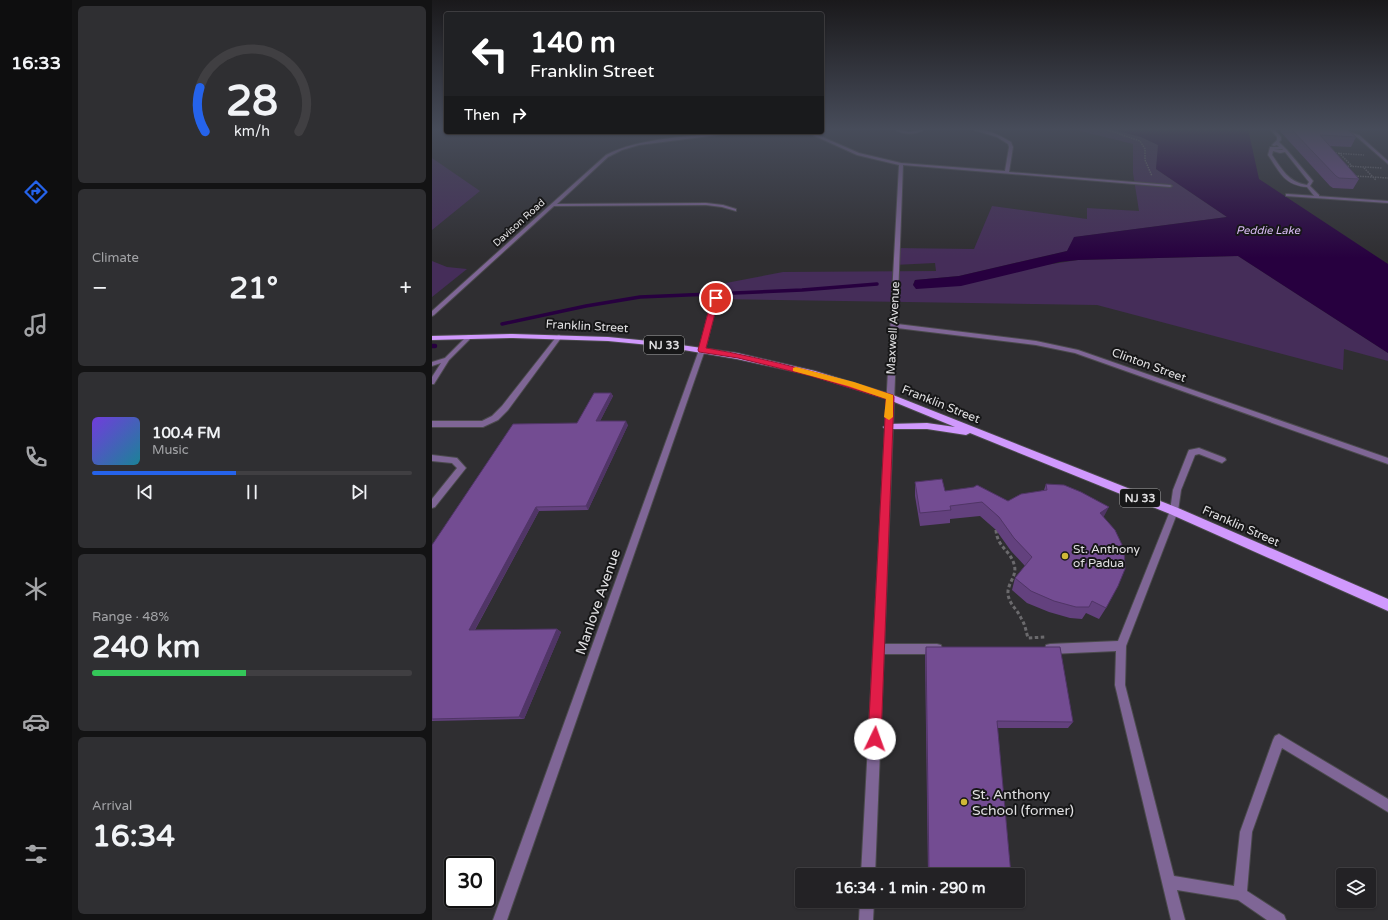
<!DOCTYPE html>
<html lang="en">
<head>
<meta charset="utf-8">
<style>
	body { margin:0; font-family:"Varela Round",sans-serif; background:#2f2f32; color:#f1f3f6; height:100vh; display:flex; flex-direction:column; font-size:15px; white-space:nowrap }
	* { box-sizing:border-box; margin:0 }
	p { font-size:13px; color:#a3a4a7 }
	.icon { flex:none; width:22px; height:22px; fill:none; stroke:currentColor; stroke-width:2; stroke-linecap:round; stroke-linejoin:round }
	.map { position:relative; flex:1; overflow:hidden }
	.sheet { display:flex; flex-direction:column; gap:6px; padding:6px; background:#131314; width:360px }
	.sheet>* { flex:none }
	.top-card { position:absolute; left:12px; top:12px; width:380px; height:122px; border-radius:4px; box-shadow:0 1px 3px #0004,0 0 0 1px #403f42; background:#202124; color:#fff; overflow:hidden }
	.tools { position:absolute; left:904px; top:868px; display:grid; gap:8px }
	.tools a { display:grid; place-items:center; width:40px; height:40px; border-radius:4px; background:#232225; box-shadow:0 1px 3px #0004,0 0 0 1px #403f42; font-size:20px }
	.speed { position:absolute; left:12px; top:856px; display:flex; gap:8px; font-size:20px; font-weight:700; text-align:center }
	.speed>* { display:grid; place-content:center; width:52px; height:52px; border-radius:50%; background:#232225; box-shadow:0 1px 3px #0004,0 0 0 1px #403f42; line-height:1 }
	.speed .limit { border:2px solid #111; border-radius:6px; background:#fff; color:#111 }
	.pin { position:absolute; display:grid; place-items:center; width:34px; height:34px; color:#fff; margin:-17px; border:2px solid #fff; border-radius:50%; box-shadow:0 1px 4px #0007 }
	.me { position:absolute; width:44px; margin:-22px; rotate:3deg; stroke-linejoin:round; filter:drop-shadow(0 0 3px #0008) }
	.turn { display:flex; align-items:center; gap:14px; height:84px; padding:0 20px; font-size:18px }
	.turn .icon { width:52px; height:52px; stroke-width:2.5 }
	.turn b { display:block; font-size:28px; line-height:34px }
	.then { display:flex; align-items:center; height:38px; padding:0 20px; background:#0003; gap:8px; font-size:15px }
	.big { font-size:30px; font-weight:700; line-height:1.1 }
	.sheet .card { flex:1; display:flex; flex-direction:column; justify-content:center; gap:6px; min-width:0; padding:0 14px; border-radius:6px; background:#2f2f32 }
	.sheet .dial { align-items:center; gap:0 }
	.dial svg { height:104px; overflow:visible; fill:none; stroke:#403f42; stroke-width:7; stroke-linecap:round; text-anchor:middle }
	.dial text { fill:#f1f3f6; stroke:none }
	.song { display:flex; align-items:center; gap:12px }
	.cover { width:48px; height:48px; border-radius:6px; background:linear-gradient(135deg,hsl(260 70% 55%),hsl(190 70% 35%)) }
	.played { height:4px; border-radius:2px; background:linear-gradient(90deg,#2563eb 45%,#403f42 45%) }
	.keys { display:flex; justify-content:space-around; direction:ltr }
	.heat { display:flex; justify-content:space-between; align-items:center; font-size:22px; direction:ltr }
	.charge { height:6px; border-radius:3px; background:linear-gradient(90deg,#34c759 48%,#403f42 0) }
	.trip { position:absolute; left:363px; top:868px; width:230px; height:40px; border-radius:4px; background:#232225; box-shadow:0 1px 3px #0004,0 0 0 1px #403f42; font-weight:700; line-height:40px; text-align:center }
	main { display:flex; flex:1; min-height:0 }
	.menu { display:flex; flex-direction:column; width:72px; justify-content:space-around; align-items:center; background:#0e0e0f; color:#a3a4a7 }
	.menu .icon { width:28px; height:28px }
	.menu .selected { color:#2563eb }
	.menu b { font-size:18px; color:#f1f3f6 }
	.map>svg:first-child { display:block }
	.green { fill:#452d59 }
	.water { fill:#27003f }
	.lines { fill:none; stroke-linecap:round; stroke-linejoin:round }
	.stream-far1 { stroke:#27003f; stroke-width:3.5 }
	.stream { stroke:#27003f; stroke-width:4.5 }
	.lane-casing { stroke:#4b4a4d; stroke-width:2 }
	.street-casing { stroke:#4b4a4d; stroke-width:2 }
	.primary-casing { stroke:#4b4a4d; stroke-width:2 }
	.path-far1 { stroke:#6b6a6d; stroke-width:1.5; stroke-dasharray:1.5 1; stroke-linecap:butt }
	.path { stroke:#6b6a6d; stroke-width:3; stroke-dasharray:3.5 2.5; stroke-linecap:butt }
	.lane { fill:#7f6696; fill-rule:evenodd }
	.street { fill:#7f6696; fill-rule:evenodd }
	.primary { fill:#d099fd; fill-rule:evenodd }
	.wall { fill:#63417e }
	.shaded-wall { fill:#503566 }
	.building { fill:#734c92; stroke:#503566 }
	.route { fill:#e11d48; stroke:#92132f }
	.slow { fill:#f59e0b }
	.poi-dot { fill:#d0b837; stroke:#171718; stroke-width:1.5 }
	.labels { text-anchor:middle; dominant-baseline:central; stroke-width:4; stroke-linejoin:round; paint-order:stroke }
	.far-street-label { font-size:10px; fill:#e1e0e2; stroke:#171718 }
	.far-water-label { font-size:11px; font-style:italic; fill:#ddbff9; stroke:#171718 }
	.shield { fill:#171718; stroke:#a4a4a5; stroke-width:1 }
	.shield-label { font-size:11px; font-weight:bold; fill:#e1e0e2 }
	.street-label { font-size:12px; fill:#e1e0e2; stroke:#171718 }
	.poi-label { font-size:12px; fill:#e1e0e2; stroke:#171718; text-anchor:start }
	.near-street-label { font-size:14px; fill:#e1e0e2; stroke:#171718 }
	.near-poi-label { font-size:14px; fill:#e1e0e2; stroke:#171718; text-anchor:start }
</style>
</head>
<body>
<main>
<nav class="menu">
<b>16:33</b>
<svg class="icon selected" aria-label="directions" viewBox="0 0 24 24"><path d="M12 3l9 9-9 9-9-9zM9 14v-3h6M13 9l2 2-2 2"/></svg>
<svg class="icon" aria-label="music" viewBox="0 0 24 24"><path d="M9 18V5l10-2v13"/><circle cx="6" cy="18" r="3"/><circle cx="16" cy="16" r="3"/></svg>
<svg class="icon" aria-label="phone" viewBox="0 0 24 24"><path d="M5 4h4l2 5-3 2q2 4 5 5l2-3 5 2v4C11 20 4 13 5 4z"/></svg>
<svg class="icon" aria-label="climate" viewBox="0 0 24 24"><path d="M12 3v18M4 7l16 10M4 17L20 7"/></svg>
<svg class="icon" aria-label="car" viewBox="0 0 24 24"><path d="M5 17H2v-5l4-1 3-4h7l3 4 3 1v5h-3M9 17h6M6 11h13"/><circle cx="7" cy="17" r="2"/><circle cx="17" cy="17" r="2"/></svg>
<svg class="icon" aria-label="filters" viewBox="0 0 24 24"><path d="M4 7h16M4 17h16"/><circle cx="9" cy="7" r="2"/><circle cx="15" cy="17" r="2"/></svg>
</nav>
<section class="sheet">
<div class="card dial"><svg viewBox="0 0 100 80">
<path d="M14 69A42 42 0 1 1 86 69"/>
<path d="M14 69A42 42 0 0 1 10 35" stroke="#2563eb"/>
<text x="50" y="56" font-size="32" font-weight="700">28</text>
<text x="50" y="72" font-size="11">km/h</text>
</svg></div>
<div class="card"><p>Climate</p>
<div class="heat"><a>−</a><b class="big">21°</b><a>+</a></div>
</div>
<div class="card">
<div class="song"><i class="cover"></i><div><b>100.4 FM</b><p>Music</p></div></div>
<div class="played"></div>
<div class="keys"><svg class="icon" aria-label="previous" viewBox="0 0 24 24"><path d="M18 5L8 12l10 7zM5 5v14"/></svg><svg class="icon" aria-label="pause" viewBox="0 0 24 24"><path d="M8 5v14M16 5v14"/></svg><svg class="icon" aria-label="next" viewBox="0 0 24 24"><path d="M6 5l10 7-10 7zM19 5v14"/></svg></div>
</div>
<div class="card"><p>Range · 48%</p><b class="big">240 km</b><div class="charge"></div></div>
<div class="card"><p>Arrival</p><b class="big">16:34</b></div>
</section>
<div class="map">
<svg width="956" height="920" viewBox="0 0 956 920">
	<rect width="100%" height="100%" fill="#2f2e31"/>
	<!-- green -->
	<path class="green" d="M 640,129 L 678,129 L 709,137 L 727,145 L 724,169 L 795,217 L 643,237 L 635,251 L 527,276 L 483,280 L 481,285 L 646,260 L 806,256 L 956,353 L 956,361 L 912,349 L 911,370 L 665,305 L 286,299 L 294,283 L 351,272 L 504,271 L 503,263 L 462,265 L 462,248 L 542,249 L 560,206 L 655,219 L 655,208 L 707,211 L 701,173 L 701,144 Z
		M 0,158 L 48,191 L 0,230 Z
		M 0,261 L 15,267 L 35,269 L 0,297 Z"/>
	<!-- water -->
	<path class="water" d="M 678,129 L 816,129 L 827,179 L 956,264 L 956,353 L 806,256 L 646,260 L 628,262 L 529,286 L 484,289 L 481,285 L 483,280 L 527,276 L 635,251 L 642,237 L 795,217 L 724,169 L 726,145 L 709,137 Z"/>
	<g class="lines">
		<!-- stream-far1 -->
		<path class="stream-far1" d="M 70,324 L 154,306 L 208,297 L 370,290 L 445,284"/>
		<!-- stream -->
		<path class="stream" d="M 0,346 L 3,346"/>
		<defs>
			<path id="lane" d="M 838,129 L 842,129 L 849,137 L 849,140 L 847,142 L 855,150 L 881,181 L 878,186 L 887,195 L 887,197 L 883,197 L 875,187 C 852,185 848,172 836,155 L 838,147 L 847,147 L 845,145 L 842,146 L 840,145 L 845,140 L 845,137 ZM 842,149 L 850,149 L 851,150 ZM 841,151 L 848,153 L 853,152 L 877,182 L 875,185 C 856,182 850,169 840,155 Z
				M 900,129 L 905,129 L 927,135 L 956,161 L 956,164 L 925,137 Z
				M 285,289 L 288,291 L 273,350 L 272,351 L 268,351 L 267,350 L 282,291 Z
				M 37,335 L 40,337 L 17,360 L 2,384 L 0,384 L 0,377 L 9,363 L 0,366 L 0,362 L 13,358 L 35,336 Z
				M 127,335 L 130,337 L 129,338 L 76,410 L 66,420 L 51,427 L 0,427 L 0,421 L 50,421 L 60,416 L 70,406 L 125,336 Z
				M 767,448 L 793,458 L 794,460 L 790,463 L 767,454 L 763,455 L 749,490 L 746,511 L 694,646 L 693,685 L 742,876 L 802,886 L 808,832 L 841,740 L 843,736 L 847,734 L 956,799 L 956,812 L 850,748 L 820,832 L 815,891 L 852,915 L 854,920 L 835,920 L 806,900 L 745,890 L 753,920 L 739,920 L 683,685 L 684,651 L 618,654 L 614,653 L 613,649 L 614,645 L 618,644 L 686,641 L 738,511 L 741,490 L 756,452 L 757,450 Z
				M 0,455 L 25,458 L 34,468 L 3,507 L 0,508 L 0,499 L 25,468 L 20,463 L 0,461 Z
				M 447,644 L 505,644 L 509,645 L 510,649 L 509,653 L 505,654 L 447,654 L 443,653 L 442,649 L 443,645 Z"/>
			<path id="street" d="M 462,129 L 478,132 L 493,129 C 484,135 471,135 462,129 Z
				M 539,129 C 553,128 568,135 579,142 L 581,147 L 577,172 L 738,185 L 740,186 L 738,187 L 471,165 L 465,324 L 604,341 L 646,350 L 956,458 L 956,464 L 643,353 L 604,345 L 465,328 L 443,875 L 429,875 L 467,165 L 425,155 L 374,132 L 379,132 L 427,153 L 469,163 L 573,171 L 577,147 L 576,144 L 565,137 Z
				M 298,132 L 309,132 L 207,145 L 190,150 L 176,157 L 125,204 L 274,203 L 291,205 L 304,209 L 304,211 L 290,207 L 274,205 L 122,206 L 2,315 L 0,316 L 0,311 L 174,155 C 209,137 258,137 298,132 Z
				M 856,194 L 956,201 L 956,203 L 854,196 L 854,194 Z
				M 270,348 L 273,350 L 75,920 L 61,920 L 267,350 Z
				M 428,901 L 442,901 L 441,920 L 427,920 Z"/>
			<path id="primary" d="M 81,334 L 176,337 L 228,342 L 305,353 L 383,371 L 461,395 L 746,508 L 956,599 L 956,611 L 738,514 L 538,433 L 534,435 L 495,429 L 453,429 L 451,427 L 456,424 L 495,423 L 523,427 L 455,399 L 378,375 L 305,359 L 228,346 L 176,341 L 81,338 L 0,340 L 0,336 Z"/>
		</defs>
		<!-- lane casing -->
		<use href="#lane" class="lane-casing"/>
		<!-- street casing -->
		<use href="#street" class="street-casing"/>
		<!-- primary casing -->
		<use href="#primary" class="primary-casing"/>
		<!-- path-far1 -->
		<path class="path-far1" d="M 673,129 L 708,141 L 713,149 L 713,160 L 720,176
			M 901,153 L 932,155
			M 907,153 L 920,166
			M 913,166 L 950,168
			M 932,168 L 944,180
			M 923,176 L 956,178"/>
		<!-- path -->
		<path class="path" d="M 564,530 C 565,547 578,550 582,564 C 586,576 575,583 576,594 C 577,604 585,609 589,618 C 593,624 594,631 596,638 L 613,637"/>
		<!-- lane -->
		<use href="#lane" class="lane"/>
		<!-- street -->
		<use href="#street" class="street"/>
		<!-- primary -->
		<use href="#primary" class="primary"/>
	</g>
	<!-- wall -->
	<path class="wall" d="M 846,129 L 915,129 L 924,137 L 919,147 L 897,146 L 927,179 L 921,189 L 901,188 L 898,186 Z
		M 179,393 L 181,396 L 168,421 L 196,425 L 156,510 L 107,511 L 43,630 L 125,629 L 129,632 L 92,719 L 0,721 L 0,545 L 145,423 Z
		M 483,482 L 513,491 L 576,501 L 612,490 L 614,484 L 672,517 L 674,608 L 667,619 L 654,613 L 650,619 L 638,618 L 617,612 L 595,603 L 580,590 L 583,578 L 593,566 L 579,551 L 564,530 L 548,516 L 518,519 L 518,523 L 488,526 L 483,496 Z
		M 494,647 L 641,722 L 636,728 L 565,728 L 579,875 L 496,875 L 493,656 Z"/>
	<!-- shaded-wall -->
	<path class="shaded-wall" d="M 179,393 L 181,396 L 166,425 L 164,421 Z
		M 194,421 L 196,425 L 156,510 L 154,506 Z
		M 104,507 L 107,511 L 41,633 L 37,630 Z
		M 677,507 L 670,520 L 668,513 Z
		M 125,629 L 129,632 L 92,719 L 87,717 Z"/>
	<!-- building -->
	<path class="building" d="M 859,129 L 915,129 L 924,137 L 888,135 L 927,179 L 907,178 L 904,176 Z
		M 162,393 L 179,393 L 164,421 L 194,421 L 154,506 L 104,507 L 37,630 L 125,629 L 87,717 L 0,719 L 0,545 L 81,424 L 145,423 Z
		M 510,479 L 513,491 L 542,487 L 545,485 L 576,501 L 589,494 L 615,490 L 614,484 L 632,485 L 649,492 L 677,507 L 668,513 L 683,530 L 692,549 L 693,569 L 686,586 L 674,608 L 660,601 L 657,607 L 644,607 L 622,601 L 599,591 L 583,578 L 600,557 L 582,538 L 567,517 L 550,502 L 518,506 L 519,510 L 488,513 L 483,482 Z
		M 494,647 L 628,647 L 641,722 L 565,721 L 579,875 L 497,875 Z"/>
	<!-- sky -->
	<linearGradient id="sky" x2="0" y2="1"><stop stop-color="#1a191b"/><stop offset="0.5" stop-color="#474c5a"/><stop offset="1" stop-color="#474c5a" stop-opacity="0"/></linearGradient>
	<rect width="956" height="258" fill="url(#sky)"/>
	<!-- route -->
	<path class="route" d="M 284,296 L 287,298 L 274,348 C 338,359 399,376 461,395 L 462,397 L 449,739 L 447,744 L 443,746 L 438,744 L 436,739 L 454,399 L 379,376 L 306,358 L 267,352 L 266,350 L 280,298 Z"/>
	<!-- slow -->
	<path class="slow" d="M 364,367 L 422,382 L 461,395 L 461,417 L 457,420 L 452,417 L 454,399 L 416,386 L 361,371 L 361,368 Z"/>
	<!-- markers -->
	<g class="poi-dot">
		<circle cx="633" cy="556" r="4"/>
		<circle cx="532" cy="802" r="4"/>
	</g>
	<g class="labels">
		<!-- far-street labels -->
		<g class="far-street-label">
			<text transform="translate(87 223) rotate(-42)">Davison Road</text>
		</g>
		<!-- far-water labels -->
		<g class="far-water-label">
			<text x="836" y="230">Peddie Lake</text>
		</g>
		<!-- shield labels -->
		<g class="shield">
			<rect x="212" y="336" width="40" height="18" rx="3"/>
			<rect x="688" y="489" width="40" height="18" rx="3"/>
		</g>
		<g class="shield-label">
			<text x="232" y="345">NJ 33</text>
			<text x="708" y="498">NJ 33</text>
		</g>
		<!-- street labels -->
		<g class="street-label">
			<text transform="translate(155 326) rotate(3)">Franklin Street</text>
			<text transform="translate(461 328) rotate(-87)">Maxwell Avenue</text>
			<text transform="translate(717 365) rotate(20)">Clinton Street</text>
			<text transform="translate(509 404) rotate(22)">Franklin Street</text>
			<text transform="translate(809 526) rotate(24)">Franklin Street</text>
		</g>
		<!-- poi labels -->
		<g class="poi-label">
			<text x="641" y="549">St. Anthony<tspan x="641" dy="14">of Padua</tspan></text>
		</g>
		<!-- near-street labels -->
		<g class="near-street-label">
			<text transform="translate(166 602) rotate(-71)">Manlove Avenue</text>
		</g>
		<!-- near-poi labels -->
		<g class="near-poi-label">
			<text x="540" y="794">St. Anthony<tspan x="540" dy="16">School (former)</tspan></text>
		</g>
	</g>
</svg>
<div class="tools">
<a><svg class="icon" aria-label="layers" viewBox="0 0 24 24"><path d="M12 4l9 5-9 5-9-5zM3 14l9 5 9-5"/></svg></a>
</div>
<div class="speed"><div class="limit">30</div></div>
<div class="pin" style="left:284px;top:298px;background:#d93025"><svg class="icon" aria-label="arrive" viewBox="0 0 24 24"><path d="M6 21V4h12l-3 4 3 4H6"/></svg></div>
<svg class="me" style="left:443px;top:739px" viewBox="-20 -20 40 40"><circle r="19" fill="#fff"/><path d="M0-13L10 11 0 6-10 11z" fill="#e11d48"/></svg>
<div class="trip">16:34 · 1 min · 290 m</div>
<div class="top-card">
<div class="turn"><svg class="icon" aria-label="left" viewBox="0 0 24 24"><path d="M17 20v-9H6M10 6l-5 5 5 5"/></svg><div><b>140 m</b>Franklin Street</div></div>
<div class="then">Then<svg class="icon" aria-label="right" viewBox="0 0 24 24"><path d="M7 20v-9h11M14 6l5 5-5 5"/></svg></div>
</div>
</div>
</main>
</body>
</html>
